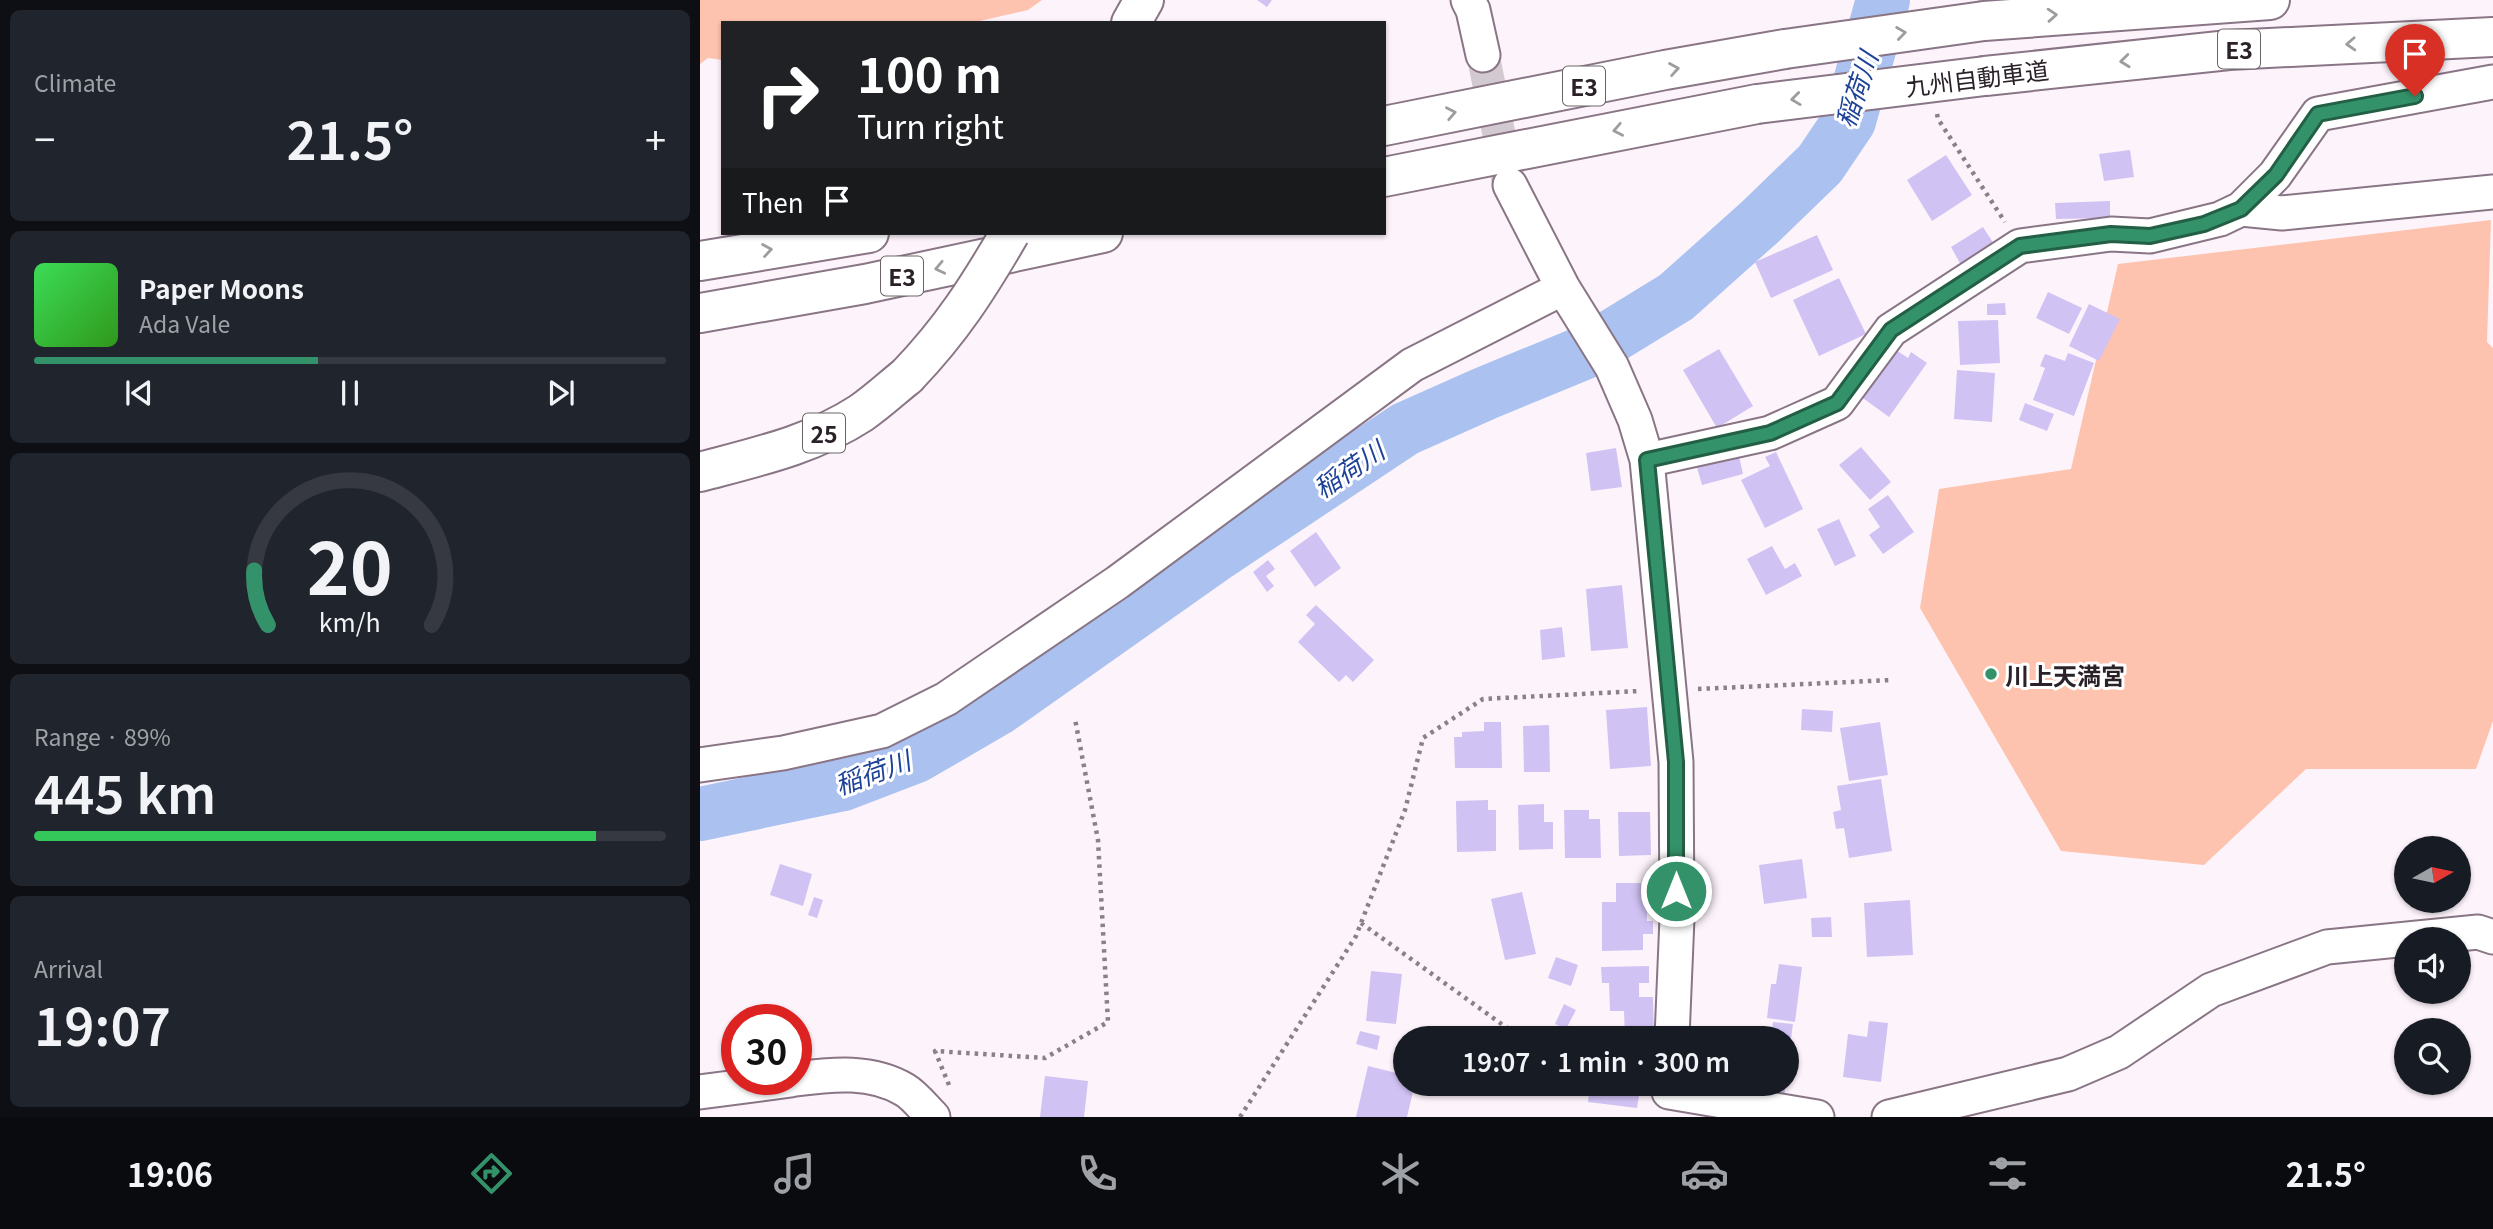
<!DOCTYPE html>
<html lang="en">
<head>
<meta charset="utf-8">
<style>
	body { margin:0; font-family:Georgia,"Noto Sans JP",serif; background:#20242c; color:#f1f3f6; height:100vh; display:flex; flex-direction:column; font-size:26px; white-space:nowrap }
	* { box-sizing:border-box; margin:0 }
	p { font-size:23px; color:#9ea1a6 }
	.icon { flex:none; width:38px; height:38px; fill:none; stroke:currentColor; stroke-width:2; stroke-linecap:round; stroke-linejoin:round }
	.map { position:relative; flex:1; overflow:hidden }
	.drawer { display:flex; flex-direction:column; gap:10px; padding:10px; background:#0d0f14; width:700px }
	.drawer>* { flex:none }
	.hud { position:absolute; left:21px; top:21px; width:665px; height:214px; border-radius:0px; box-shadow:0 2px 5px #0004; background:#202124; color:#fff; overflow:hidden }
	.needle { width:46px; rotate:81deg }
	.fabs { position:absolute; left:1694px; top:836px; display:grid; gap:14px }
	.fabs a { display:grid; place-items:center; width:77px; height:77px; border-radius:50%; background:#171b24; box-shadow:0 2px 5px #0004; font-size:35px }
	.speed { position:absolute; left:21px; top:1004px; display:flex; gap:14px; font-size:35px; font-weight:700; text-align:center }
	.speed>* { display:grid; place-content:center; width:91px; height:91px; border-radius:50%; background:#171b24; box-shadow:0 2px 5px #0004; line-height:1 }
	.speed .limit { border:10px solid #d22; background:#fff; color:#111 }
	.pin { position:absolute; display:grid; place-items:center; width:60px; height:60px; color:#fff; margin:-72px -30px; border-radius:50% 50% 50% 0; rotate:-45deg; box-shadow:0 0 7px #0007 }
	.pin .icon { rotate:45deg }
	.me { position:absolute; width:77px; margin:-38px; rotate:0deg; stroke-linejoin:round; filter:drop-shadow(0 0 5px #0008) }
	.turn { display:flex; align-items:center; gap:24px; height:147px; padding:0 21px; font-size:32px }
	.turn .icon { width:91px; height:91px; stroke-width:2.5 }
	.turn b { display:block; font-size:49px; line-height:60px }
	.then { display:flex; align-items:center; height:66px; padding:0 21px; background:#0003; gap:14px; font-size:26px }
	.big { font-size:52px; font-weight:600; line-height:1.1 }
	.drawer .card { flex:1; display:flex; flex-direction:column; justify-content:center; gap:10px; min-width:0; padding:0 24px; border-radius:10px; background:#20242c }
	.drawer .dial { align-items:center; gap:0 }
	.dial svg { height:182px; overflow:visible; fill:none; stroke:#363941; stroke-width:7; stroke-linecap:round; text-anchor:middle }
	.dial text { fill:#f1f3f6; stroke:none }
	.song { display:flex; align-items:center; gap:21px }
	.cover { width:84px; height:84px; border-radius:10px; background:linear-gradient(135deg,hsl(130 70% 55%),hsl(110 70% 35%)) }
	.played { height:7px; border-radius:4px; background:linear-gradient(90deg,#34926a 45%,#363941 45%) }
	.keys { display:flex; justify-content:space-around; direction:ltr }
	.heat { display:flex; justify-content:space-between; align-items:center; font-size:38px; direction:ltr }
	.charge { height:10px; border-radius:5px; background:linear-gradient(90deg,#34c759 89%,#363941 0) }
	.trip { position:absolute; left:693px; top:1026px; width:406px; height:70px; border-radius:35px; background:#171b24; box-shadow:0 2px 5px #0004; font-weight:600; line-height:70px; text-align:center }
	.tab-bar { display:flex; height:112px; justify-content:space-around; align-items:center; background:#090b0e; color:#9ea1a6 }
	.tab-bar .icon { width:49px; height:49px }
	.tab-bar .current { color:#34926a }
	.tab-bar b { font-size:32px; color:#f1f3f6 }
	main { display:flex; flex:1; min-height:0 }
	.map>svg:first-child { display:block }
	.green { fill:#fec3ae }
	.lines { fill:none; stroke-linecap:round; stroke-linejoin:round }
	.river { stroke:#abc2f1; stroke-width:54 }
	.building { fill:#d1c2f4 }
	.minor-tunnel { stroke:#d3cad1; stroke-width:33; stroke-dasharray:33 17; stroke-linecap:butt }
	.minor-casing { stroke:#897585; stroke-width:37 }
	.major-casing { stroke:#897585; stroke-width:42 }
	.highway-casing { stroke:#897585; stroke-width:42 }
	.path { stroke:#898187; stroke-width:4.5; stroke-dasharray:3.5 5; stroke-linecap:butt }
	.minor { stroke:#fff; stroke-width:33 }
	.major { stroke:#fff; stroke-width:38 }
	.highway { stroke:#fff; stroke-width:38 }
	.major-bridge-casing { stroke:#897585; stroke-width:42; stroke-linecap:butt }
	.highway-bridge-casing { stroke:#897585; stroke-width:42; stroke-linecap:butt }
	.major-bridge { stroke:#fff; stroke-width:38 }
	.highway-bridge { stroke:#fff; stroke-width:38 }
	.oneway { stroke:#9f9c9e }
	.route-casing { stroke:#225f45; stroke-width:18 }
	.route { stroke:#34926a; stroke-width:12 }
	.poi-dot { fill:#34926a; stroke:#fff; stroke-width:2.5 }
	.labels { text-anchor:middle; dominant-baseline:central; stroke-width:6; stroke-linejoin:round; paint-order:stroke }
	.shield { fill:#fff; stroke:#6a6468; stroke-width:2 }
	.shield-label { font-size:23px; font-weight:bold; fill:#2a2228 }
	.street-label { font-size:24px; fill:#2a2228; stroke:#fff }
	.poi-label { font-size:24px; font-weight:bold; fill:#2a2228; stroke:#fff; text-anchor:start }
	.water-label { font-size:26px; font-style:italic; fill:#1f4299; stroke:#fff }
</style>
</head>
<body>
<main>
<section class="drawer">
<div class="card"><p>Climate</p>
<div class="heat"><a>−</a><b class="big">21.5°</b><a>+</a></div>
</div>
<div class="card">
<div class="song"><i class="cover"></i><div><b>Paper Moons</b><p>Ada Vale</p></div></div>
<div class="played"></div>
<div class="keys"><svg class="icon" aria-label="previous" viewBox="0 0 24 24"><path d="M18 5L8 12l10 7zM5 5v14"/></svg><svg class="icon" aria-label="pause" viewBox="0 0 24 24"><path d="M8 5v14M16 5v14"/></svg><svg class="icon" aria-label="next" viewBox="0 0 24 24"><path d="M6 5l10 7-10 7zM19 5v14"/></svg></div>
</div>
<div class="card dial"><svg viewBox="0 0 100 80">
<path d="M14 69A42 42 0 1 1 86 69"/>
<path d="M14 69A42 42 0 0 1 8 45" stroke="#34926a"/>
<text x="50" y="56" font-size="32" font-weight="700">20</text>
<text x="50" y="72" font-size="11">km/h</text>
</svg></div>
<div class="card"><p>Range · 89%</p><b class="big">445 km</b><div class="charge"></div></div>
<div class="card"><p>Arrival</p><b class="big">19:07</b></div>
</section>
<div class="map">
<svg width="1793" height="1117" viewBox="0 0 1793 1117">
	<rect width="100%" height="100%" fill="#fdf4fb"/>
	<!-- green -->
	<path class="green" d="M 0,0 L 342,0 L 328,10 L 271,23 L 23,23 L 23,60 L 8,58 L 0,64 Z
		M 1791,220 L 1787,342 L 1793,348 L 1793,721 L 1776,769 L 1606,769 L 1504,865 L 1361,851 L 1220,608 L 1239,489 L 1371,469 L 1418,264 Z"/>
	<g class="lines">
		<!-- river -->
		<path class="river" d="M 0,814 L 143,784 L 216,756 L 297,709 L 517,554 L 705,429 L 786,393 L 888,351 L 976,297 L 1060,222 L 1120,164 L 1149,121 L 1183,0"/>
	</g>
	<!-- building -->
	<path class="building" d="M 557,0 L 572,0 L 567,7 Z
		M 1430,150 L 1434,177 L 1404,181 L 1399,154 Z
		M 1246,155 L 1272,195 L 1232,221 L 1207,180 Z
		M 1410,201 L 1410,218 L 1356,219 L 1355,203 Z
		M 1283,227 L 1294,244 L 1261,265 L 1251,247 Z
		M 1117,235 L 1133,270 L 1071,298 L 1055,262 Z
		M 1139,278 L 1166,334 L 1119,356 L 1093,300 Z
		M 1348,292 L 1382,308 L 1369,334 L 1336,318 Z
		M 1305,303 L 1306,315 L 1287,315 L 1287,304 Z
		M 1389,304 L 1420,319 L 1399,361 L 1369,346 Z
		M 1298,320 L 1300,363 L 1260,365 L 1258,321 Z
		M 1193,348 L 1208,358 L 1211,352 L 1227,363 L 1189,417 L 1160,396 Z
		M 1019,349 L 1053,406 L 1017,428 L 983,370 Z
		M 1368,353 L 1394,363 L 1374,416 L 1333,400 L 1345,368 L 1340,366 L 1345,354 L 1365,361 Z
		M 1257,370 L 1295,373 L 1292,422 L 1254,419 Z
		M 1325,403 L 1354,414 L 1347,431 L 1319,420 Z
		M 1161,447 L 1191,482 L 1170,500 L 1139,465 Z
		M 916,448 L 922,487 L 891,491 L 886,453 Z
		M 1038,452 L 1043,474 L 1002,485 L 996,464 Z
		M 1076,452 L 1103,509 L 1065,528 L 1041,480 L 1070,466 L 1065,457 Z
		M 1188,495 L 1214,532 L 1183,554 L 1169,535 L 1180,527 L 1168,509 Z
		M 1139,519 L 1156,556 L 1135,566 L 1117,529 Z
		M 616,532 L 641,568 L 615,587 L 590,551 Z
		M 1072,546 L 1085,569 L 1095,563 L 1102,576 L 1066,595 L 1047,559 Z
		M 568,560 L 575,569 L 566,576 L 574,586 L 567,592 L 553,572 Z
		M 922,585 L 928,648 L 891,651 L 886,589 Z
		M 616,605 L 674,660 L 653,682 L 646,675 L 639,682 L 598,642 L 615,624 L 606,615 Z
		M 862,627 L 865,657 L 842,660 L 840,630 Z
		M 947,707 L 951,766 L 910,769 L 906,710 Z
		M 1102,709 L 1133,711 L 1132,732 L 1101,730 Z
		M 784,722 L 801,722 L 802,768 L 755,768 L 754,737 L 762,737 L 762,732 L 784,731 Z
		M 1180,722 L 1188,775 L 1149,781 L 1140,728 Z
		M 849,725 L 850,772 L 824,772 L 823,726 Z
		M 1181,779 L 1192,851 L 1149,858 L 1144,828 L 1136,829 L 1133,812 L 1141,810 L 1137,786 Z
		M 788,800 L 788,810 L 796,810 L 796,851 L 757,852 L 756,801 Z
		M 844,804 L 844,822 L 853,822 L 853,849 L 819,850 L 818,805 Z
		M 864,810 L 889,810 L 889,819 L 900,819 L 901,858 L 865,858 Z
		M 918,812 L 950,812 L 951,855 L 919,856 Z
		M 1102,859 L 1107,898 L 1064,904 L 1059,865 Z
		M 80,864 L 112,874 L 103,906 L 70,895 Z
		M 916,883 L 941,883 L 941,893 L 947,893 L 947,921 L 953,921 L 953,934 L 943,934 L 943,950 L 902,951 L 902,902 L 916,902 Z
		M 822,892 L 836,954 L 805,960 L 791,899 Z
		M 114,897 L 123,900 L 117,918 L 108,915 Z
		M 1210,900 L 1213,955 L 1167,957 L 1164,903 Z
		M 1131,917 L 1132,937 L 1112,937 L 1111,918 Z
		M 856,957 L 878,965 L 871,986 L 848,978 Z
		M 1079,964 L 1102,967 L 1095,1022 L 1067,1018 L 1071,984 L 1076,984 Z
		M 949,966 L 949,983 L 939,983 L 939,997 L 953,997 L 954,1038 L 925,1038 L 924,1011 L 910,1011 L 909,983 L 902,983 L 901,967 Z
		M 671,971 L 702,974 L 696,1024 L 666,1021 Z
		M 864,1004 L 876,1010 L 866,1029 L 855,1024 Z
		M 1169,1021 L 1188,1023 L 1181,1082 L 1143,1077 L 1148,1034 L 1167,1037 Z
		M 1073,1022 L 1093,1024 L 1088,1061 L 1087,1038 L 1071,1038 Z
		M 854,1028 L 879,1038 L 850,1038 Z
		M 660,1031 L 680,1036 L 677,1050 L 656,1044 Z
		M 668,1066 L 705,1075 L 705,1083 L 715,1083 L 707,1117 L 656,1117 Z
		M 345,1076 L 388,1081 L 384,1117 L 340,1117 Z
		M 890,1083 L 941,1083 L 937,1108 L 888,1102 Z
		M 1049,1083 L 1086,1083 L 1084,1097 L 1048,1093 Z"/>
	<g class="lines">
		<!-- minor-tunnel -->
		<path class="minor-tunnel" d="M 783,55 L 808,179"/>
		<defs>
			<path id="minor" d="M 768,0 L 773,10 L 783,55
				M 810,185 L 863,288 L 912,367 L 935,420 L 947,460 L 976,762 L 977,918 L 972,1038
				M 1541,209 L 1582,213 L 1793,192
				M 947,460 L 1070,433 L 1137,403 L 1191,330 L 1320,246 L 1411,234 L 1450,236 L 1520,219 L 1541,209 L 1575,175 L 1618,114 L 1793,82
				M 0,765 L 83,753 L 182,731 L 246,699 L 418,582 L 712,365 L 863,288
				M 96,1079 C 133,1074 172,1070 205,1090 C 215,1096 224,1108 233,1117
				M 0,1092 L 91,1080
				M 969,1092 L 1117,1117
				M 1189,1117 L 1368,1074 L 1419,1052 L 1511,990 L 1627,947 L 1778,932 L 1793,937"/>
			<path id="major" d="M 431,23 L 444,0
				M 0,472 C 56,457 112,445 161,413 C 177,402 192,388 207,376"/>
			<path id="highway" d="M 1284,21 L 1570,0
				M 1285,76 L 1529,50 L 1793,37
				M 684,126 L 965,70 L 1085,49
				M 684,177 L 1057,104
				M 0,261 L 169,233
				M 0,313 L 165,284 L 403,233"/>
		</defs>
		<!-- minor casing -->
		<use href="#minor" class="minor-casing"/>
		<!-- major casing -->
		<use href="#major" class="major-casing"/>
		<!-- highway casing -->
		<use href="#highway" class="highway-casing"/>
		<!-- path -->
		<path class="path" d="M 1237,114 L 1238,119 L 1305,222
			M 998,689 L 1192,680
			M 661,923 L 821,1038
			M 249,1085 L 235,1051 L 345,1058 L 408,1022 L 398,840 L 375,719
			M 540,1117 L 656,936 L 705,810 L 723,738 L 783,699 L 940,691"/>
		<!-- minor -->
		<use href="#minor" class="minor"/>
		<!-- major -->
		<use href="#major" class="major"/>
		<!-- highway -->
		<use href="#highway" class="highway"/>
		<defs>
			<path id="major-bridge" d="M 207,376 C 252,329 278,288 310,233"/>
			<path id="highway-bridge" d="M 1085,49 L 1284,21
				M 1057,104 L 1285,76"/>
		</defs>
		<!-- major-bridge casing -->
		<use href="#major-bridge" class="major-bridge-casing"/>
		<!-- highway-bridge casing -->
		<use href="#highway-bridge" class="highway-bridge-casing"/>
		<!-- major-bridge -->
		<use href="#major-bridge" class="major-bridge"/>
		<!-- highway-bridge -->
		<use href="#highway-bridge" class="highway-bridge"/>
	</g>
	<!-- one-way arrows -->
	<defs><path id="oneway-chevron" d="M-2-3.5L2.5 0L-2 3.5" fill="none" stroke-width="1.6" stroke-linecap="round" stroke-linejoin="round" transform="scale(1.75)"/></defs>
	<g class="oneway">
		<use href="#oneway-chevron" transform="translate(1352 15) rotate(-4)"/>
		<use href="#oneway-chevron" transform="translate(1201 33) rotate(-8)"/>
		<use href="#oneway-chevron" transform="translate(1651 44) rotate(177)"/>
		<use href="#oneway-chevron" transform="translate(1425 61) rotate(174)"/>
		<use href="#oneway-chevron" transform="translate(974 69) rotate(-10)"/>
		<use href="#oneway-chevron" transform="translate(1096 99) rotate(173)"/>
		<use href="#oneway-chevron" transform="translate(751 113) rotate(-11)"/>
		<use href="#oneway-chevron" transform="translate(918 130) rotate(169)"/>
		<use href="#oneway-chevron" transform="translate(67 250) rotate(-9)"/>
		<use href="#oneway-chevron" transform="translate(240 268) rotate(168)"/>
	</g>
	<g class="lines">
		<defs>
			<path id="route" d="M 976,891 L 976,762 L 947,460 L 1070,433 L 1137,403 L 1191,330 L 1320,246 L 1411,234 L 1450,236 L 1504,224 L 1541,209 L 1576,175 L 1618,114 L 1715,96"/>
		</defs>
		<!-- route casing -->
		<use href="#route" class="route-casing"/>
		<!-- route -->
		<use href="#route" class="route"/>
	</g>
	<!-- markers -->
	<circle class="poi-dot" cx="1291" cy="674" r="7"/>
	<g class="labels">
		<!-- shield labels -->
		<g class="shield">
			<rect x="1518" y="29.5" width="42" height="39" rx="5"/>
			<rect x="863" y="66.5" width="42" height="39" rx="5"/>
			<rect x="181" y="256.5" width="42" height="39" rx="5"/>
			<rect x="103" y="413.5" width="42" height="39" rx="5"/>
		</g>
		<g class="shield-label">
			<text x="1539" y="49">E3</text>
			<text x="884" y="86">E3</text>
			<text x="202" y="276">E3</text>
			<text x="124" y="433">25</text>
		</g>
		<!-- street labels -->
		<g class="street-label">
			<text transform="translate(1277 77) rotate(-7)">九州自動車道</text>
		</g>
		<!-- poi labels -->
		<g class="poi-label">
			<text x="1305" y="674">川上天満宮</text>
		</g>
		<!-- water labels -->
		<g class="water-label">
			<text transform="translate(1155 89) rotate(-71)">稲荷川</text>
			<text transform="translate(648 468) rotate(-34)">稲荷川</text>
			<text transform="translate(172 771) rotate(-20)">稲荷川</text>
		</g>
	</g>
</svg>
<div class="fabs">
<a><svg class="needle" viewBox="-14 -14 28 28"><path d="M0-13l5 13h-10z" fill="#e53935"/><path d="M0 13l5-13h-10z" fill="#9ea1a6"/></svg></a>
<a><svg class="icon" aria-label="sound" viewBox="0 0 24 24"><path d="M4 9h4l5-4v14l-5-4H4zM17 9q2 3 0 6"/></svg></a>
<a><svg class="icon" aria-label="search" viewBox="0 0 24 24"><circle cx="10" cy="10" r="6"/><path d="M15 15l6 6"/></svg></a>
</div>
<div class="speed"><div class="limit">30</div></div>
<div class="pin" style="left:1715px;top:96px;background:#d93025"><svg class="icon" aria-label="arrive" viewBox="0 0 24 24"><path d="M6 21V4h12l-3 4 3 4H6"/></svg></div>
<svg class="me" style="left:976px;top:891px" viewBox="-20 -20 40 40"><circle r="17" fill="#34926a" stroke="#fff" stroke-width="3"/><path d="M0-11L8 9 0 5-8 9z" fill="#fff"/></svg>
<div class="trip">19:07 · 1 min · 300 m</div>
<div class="hud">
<div class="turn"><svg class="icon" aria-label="right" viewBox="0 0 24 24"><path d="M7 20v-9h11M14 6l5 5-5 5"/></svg><div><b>100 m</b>Turn right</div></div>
<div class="then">Then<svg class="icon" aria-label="arrive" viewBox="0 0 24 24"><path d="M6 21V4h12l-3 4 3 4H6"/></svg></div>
</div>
</div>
</main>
<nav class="tab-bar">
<b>19:06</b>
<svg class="icon current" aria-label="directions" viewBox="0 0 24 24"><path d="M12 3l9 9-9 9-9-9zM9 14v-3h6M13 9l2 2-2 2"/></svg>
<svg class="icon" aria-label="music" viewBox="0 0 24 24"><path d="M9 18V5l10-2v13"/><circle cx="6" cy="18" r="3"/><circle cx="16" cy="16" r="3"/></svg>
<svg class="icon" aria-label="phone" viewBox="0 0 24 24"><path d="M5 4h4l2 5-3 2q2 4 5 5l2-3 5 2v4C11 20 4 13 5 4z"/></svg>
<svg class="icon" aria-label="climate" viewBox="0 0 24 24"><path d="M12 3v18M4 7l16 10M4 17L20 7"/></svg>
<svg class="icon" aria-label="car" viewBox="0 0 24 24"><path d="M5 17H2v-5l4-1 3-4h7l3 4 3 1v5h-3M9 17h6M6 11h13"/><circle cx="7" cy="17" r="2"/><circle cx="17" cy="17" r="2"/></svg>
<svg class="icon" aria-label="filters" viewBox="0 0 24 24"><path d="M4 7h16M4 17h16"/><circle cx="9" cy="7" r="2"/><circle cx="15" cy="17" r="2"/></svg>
<b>21.5°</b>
</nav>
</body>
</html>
